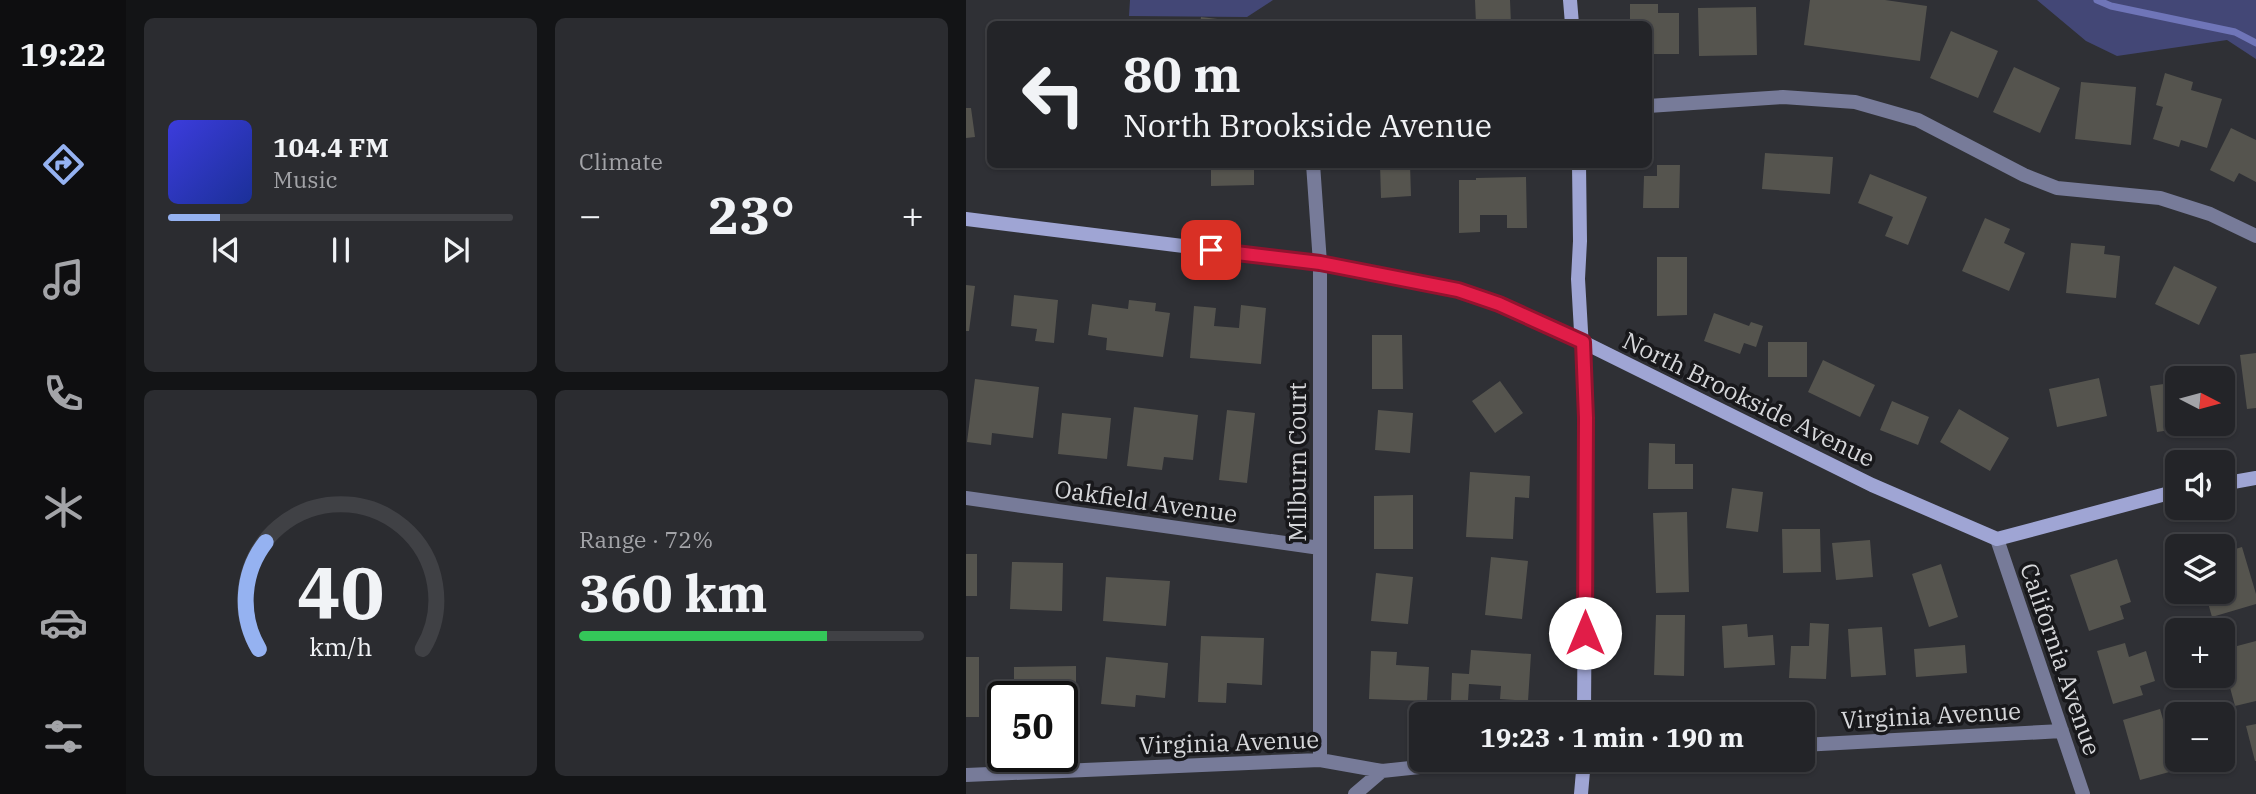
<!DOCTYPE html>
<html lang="en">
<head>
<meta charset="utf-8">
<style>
	body { margin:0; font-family:"IBM Plex Serif",serif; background:#2b2c30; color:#f1f3f6; height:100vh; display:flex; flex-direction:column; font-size:26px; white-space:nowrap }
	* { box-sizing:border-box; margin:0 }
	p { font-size:23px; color:#a3a4a8 }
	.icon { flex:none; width:38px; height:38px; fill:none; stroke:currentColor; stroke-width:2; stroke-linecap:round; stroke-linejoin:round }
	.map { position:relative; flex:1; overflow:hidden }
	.sheet { display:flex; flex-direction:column; gap:18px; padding:18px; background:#131416; width:840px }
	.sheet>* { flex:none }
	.hud { position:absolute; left:21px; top:21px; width:665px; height:147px; border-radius:10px; box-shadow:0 2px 5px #0004,0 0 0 2px #404145; background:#232428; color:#f1f3f6; overflow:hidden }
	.needle { width:46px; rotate:96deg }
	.buttons { position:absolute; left:1199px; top:366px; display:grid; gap:14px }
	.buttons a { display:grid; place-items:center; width:70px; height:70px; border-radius:10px; background:#232428; box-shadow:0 2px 5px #0004,0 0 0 2px #404145; font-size:35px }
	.speed { position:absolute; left:21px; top:681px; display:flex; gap:14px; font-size:35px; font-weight:700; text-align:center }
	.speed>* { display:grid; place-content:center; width:91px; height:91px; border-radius:50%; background:#232428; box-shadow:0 2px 5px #0004,0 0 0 2px #404145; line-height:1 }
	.speed .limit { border:4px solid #111; border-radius:10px; background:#fff; color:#111 }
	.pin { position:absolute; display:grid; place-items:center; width:60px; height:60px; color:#fff; margin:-30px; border-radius:14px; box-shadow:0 4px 10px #0006 }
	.me { position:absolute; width:77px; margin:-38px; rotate:0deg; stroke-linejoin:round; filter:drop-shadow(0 0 5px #0008) }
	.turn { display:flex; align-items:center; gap:24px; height:147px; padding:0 21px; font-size:32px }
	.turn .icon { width:91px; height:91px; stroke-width:2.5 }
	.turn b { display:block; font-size:49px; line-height:60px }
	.big { font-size:52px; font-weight:700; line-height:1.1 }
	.sheet .card { flex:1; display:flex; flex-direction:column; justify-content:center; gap:10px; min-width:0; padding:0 24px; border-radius:10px; background:#2b2c30 }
	.sheet .dial { align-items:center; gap:0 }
	.dial svg { height:182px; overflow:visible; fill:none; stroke:#404145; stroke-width:7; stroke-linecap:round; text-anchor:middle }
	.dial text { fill:#f1f3f6; stroke:none }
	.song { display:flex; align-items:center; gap:21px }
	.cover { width:84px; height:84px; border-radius:10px; background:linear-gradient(135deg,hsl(240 70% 55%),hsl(230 70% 35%)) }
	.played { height:7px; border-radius:4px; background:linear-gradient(90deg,#95b2f1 15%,#404145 15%) }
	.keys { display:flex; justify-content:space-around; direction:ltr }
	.heat { display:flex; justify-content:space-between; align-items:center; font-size:38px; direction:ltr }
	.charge { height:10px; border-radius:5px; background:linear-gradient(90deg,#34c759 72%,#404145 0) }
	.sheet .tiles { flex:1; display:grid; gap:18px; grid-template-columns:repeat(2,1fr) }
	.trip { position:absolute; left:443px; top:702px; width:406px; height:70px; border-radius:10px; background:#232428; box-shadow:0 2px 5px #0004,0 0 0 2px #404145; font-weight:700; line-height:70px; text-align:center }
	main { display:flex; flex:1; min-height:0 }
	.tab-bar { display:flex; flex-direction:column; width:126px; justify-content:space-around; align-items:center; background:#0e0e10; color:#a3a4a8 }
	.tab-bar .icon { width:49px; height:49px }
	.tab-bar .active { color:#95b2f1 }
	.tab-bar b { font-size:32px; color:#f1f3f6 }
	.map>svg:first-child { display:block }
	.green { fill:#434776 }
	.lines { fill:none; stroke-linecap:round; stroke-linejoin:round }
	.stream { stroke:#6f75b8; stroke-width:7 }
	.building { fill:#55544e }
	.street { stroke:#777b99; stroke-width:14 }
	.secondary { stroke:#9fa5d4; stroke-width:14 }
	.route-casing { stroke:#92132f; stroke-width:18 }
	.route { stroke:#e11d48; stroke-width:12 }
	.labels { text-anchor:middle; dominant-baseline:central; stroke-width:7; stroke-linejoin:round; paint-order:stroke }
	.street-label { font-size:24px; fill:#d6d7da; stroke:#18181b }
</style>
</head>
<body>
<main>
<nav class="tab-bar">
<b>19:22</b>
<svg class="icon active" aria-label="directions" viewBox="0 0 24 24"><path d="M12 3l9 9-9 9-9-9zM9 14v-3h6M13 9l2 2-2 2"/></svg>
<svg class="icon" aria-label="music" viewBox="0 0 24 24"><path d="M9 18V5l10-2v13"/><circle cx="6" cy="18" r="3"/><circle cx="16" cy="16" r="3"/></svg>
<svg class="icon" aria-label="phone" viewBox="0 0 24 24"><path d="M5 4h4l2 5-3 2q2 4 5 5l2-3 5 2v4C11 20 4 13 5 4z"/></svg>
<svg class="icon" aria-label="climate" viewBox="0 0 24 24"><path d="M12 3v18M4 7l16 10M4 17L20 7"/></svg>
<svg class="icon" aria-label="car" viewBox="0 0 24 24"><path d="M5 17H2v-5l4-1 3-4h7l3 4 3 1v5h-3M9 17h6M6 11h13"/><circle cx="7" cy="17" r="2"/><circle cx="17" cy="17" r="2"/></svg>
<svg class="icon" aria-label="filters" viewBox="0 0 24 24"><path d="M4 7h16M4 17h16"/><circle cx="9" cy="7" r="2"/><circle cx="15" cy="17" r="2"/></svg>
</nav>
<section class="sheet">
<div class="tiles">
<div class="card">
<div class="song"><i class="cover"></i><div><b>104.4 FM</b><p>Music</p></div></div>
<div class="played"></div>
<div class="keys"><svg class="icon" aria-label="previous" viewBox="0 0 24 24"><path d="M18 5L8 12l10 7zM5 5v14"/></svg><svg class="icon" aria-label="pause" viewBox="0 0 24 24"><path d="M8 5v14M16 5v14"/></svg><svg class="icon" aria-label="next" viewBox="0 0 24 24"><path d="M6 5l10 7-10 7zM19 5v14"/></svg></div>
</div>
<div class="card"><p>Climate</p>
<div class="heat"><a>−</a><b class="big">23°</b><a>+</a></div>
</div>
<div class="card dial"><svg viewBox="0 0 100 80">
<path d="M14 69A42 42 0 1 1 86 69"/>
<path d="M14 69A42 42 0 0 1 17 22" stroke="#95b2f1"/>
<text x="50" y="56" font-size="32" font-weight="700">40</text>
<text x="50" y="72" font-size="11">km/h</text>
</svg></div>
<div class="card"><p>Range · 72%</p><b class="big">360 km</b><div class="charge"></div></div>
</div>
</section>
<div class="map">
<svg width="1290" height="794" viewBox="0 0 1290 794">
	<rect width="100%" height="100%" fill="#2f3035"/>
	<!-- green -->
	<path class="green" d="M 164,0 L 307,0 L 281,17 L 163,16 Z
		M 1071,0 L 1290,0 L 1290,59 L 1261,40 L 1151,56 L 1120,41 Z"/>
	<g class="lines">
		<!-- stream -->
		<path class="stream" d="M 1131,0 L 1145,6 L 1269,32 L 1290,43"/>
	</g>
	<!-- building -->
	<path class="building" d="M 509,0 L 544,0 L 545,24 L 510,24 Z
		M 844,0 L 919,0 L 961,6 L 954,61 L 838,45 Z
		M 664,4 L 692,4 L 692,13 L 713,13 L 713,54 L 685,54 L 684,48 L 682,48 L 682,24 L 664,24 Z
		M 790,7 L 791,55 L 733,56 L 732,8 Z
		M 235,17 L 268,21 L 267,24 L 234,24 Z
		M 985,31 L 1032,51 L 1012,98 L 964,78 Z
		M 1048,67 L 1094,88 L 1074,133 L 1027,112 Z
		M 1199,73 L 1227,82 L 1225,90 L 1256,99 L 1241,148 L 1215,140 L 1213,147 L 1187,139 L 1197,107 L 1190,105 Z
		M 1115,82 L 1170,87 L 1165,145 L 1109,139 Z
		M 0,108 L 5,108 L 9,137 L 0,138 Z
		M 1265,128 L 1290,140 L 1290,182 L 1273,173 L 1268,182 L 1244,170 Z
		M 799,153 L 867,157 L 864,194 L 796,189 Z
		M 245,164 L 288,164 L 288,185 L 245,186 Z
		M 414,164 L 444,164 L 445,196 L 415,198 Z
		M 691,165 L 714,165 L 713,208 L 677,208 L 678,176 L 691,176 Z
		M 904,174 L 961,197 L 942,245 L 919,236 L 927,217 L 892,203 Z
		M 560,177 L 561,228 L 541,228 L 541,215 L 514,215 L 514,232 L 493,233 L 493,180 L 510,180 L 510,178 Z
		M 1019,218 L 1044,229 L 1038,243 L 1059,253 L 1043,291 L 996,271 Z
		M 1105,243 L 1139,246 L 1138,254 L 1154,256 L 1150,298 L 1100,293 Z
		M 691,257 L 721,257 L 721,315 L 691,316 Z
		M 1208,266 L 1251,287 L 1233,325 L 1189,304 Z
		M 0,285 L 9,286 L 3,331 L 0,331 Z
		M 48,295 L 92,300 L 88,343 L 69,341 L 71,329 L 45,326 Z
		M 163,300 L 190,303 L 189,311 L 204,313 L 197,357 L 140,350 L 141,338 L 122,335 L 126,304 L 162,309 Z
		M 275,305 L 300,308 L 295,364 L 224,358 L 228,306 L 250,308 L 248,326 L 273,328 Z
		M 748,313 L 783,326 L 785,322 L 797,326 L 790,347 L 778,343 L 774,354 L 738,341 Z
		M 406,335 L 436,335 L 437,389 L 406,389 Z
		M 802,342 L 841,342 L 841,377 L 802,377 Z
		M 1290,353 L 1290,408 L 1281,409 L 1274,355 Z
		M 857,360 L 909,385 L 894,417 L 842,392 Z
		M 1133,378 L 1141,416 L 1091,427 L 1083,389 Z
		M 9,379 L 73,387 L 67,438 L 26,433 L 25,445 L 1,442 Z
		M 534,381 L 557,413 L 529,433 L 506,401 Z
		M 1211,382 L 1211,424 L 1239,425 L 1191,432 L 1184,386 Z
		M 926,401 L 963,417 L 952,445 L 914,430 Z
		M 168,407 L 232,415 L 227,460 L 198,457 L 196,470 L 161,466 Z
		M 993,409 L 1043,438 L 1024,471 L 974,442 Z
		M 261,410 L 289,413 L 281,483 L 253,480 Z
		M 412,410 L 447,413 L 444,453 L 409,450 Z
		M 96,413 L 145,418 L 141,459 L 92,454 Z
		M 683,443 L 709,444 L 709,464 L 727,464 L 727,489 L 682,489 Z
		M 504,472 L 564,476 L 563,498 L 549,497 L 547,539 L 500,537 Z
		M 766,488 L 797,492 L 792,532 L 760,528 Z
		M 447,495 L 447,549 L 408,549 L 408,496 Z
		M 721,512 L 723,592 L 690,593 L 687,513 Z
		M 816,529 L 854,529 L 855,572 L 817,573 Z
		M 904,540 L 907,577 L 870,580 L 866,543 Z
		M 1276,547 L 1290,594 L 1290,604 L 1246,617 L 1239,592 L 1256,592 L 1256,553 Z
		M 0,554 L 11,554 L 11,596 L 0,596 Z
		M 525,557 L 562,561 L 556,619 L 519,615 Z
		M 1151,559 L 1165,602 L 1154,606 L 1158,619 L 1123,631 L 1104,575 Z
		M 46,562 L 97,563 L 96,611 L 44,609 Z
		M 975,564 L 992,617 L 963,627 L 946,574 Z
		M 410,573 L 447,577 L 442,624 L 405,621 Z
		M 140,577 L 204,581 L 200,626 L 137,621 Z
		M 690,615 L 719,615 L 718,676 L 688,675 Z
		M 844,623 L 863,624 L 860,679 L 823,678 L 825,646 L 843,646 Z
		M 781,624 L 782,637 L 807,635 L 809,665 L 758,668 L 756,626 Z
		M 916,627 L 920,675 L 885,677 L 882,629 Z
		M 235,636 L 298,638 L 296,685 L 261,683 L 260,703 L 232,702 Z
		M 1290,641 L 1290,701 L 1269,706 L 1256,658 L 1256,650 Z
		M 1159,643 L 1163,657 L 1180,651 L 1189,681 L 1174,686 L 1177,695 L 1147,704 L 1131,651 Z
		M 999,645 L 1001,673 L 950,677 L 948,649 Z
		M 505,650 L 565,654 L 562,701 L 534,699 L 535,686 L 503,684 L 502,700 L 485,700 L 486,673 L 503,674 Z
		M 405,651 L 431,652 L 430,665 L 463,667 L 461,701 L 403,699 Z
		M 0,657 L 13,657 L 13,717 L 0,717 Z
		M 140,657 L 202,663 L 199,698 L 170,695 L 169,707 L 135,704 Z
		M 110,666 L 110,713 L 96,713 L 96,696 L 48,696 L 48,667 Z
		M 1194,709 L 1207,754 L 1203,755 L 1207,771 L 1174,780 L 1157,720 Z
		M 1290,724 L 1290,761 L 1289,761 L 1280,726 Z"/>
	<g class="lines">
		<!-- street -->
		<path class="street" d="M 682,106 L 817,97 L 889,102 L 952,120 L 1058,175 L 1091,188 L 1194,198 L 1244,214 L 1290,236
			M 347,164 L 354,263 L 354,760
			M 0,498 L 354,548
			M 1031,539 L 1117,794
			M 836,745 L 1096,731
			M 0,775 L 354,760 L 416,771 L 491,763 L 569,760
			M 389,794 L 416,771"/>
		<!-- secondary -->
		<path class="secondary" d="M 604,0 L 606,24
			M 613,164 L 614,241 L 612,279 L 620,418 L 618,714
			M 0,219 L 354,263 L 492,290 L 533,304 L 617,342 L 906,485 L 1031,539 L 1211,491
			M 1256,484 L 1290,478
			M 615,794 L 618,760"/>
	</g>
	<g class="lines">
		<defs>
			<path id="route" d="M 245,250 L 354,263 L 492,290 L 533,304 L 617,342 L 620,418 L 619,633"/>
		</defs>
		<!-- route casing -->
		<use href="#route" class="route-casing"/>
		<!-- route -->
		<use href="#route" class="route"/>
	</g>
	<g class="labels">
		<!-- street labels -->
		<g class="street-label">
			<text transform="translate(783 399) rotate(26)">North Brookside Avenue</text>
			<text transform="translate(331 462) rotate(-90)">Milburn Court</text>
			<text transform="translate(180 501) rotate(8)">Oakfield Avenue</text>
			<text transform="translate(1095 659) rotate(71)">California Avenue</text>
			<text transform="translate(965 715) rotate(-3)">Virginia Avenue</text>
			<text transform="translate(263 742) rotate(-2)">Virginia Avenue</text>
		</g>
	</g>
</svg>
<div class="buttons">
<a><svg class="needle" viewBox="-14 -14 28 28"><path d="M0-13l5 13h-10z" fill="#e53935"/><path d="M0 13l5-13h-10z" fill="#a3a4a8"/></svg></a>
<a><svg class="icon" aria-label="sound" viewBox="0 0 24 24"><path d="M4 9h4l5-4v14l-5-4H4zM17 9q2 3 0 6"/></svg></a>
<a><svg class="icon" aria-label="layers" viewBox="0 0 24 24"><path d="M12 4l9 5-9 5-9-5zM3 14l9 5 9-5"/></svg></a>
<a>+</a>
<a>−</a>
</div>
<div class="speed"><div class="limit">50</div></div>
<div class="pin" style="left:245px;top:250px;background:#d93025"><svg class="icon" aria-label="arrive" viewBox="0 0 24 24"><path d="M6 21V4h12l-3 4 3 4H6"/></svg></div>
<svg class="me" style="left:619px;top:633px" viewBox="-20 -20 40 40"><circle r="19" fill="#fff"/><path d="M0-13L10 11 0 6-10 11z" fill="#e11d48"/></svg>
<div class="trip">19:23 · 1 min · 190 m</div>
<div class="hud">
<div class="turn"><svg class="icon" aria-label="left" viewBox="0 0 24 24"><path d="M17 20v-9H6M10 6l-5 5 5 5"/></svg><div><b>80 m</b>North Brookside Avenue</div></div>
</div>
</div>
</main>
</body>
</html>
